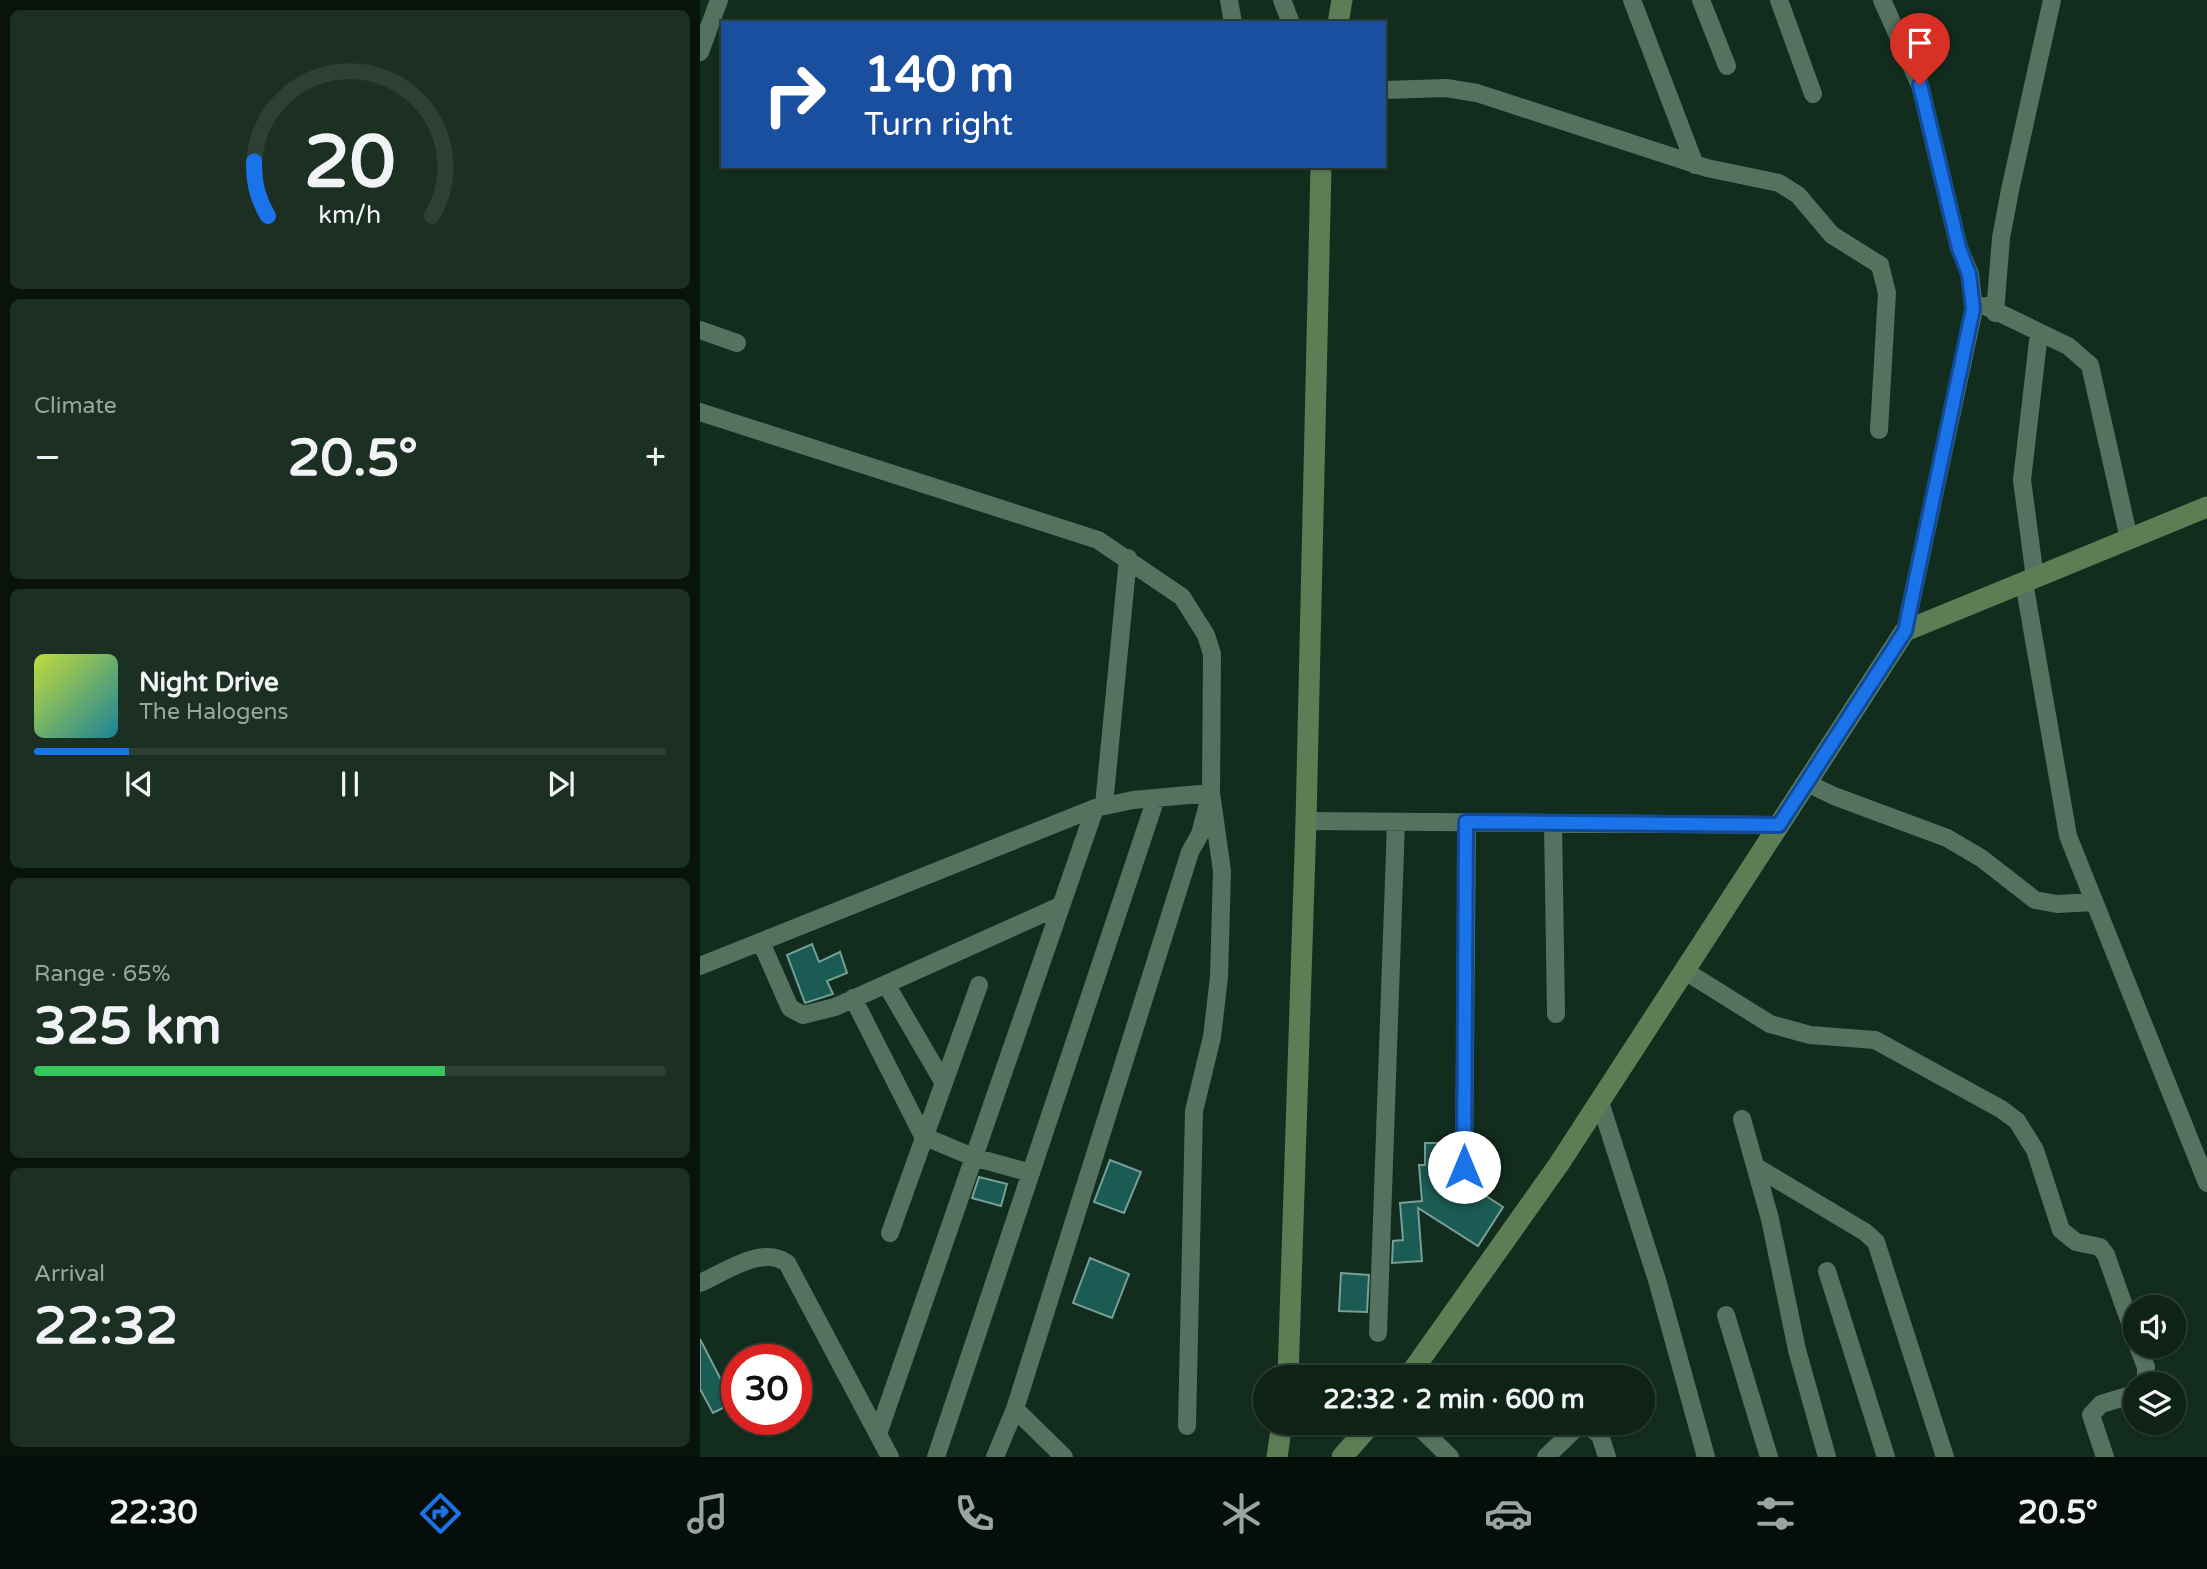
<!DOCTYPE html>
<html lang="en">
<head>
<meta charset="utf-8">
<style>
	body { margin:0; font-family:"Varela Round",sans-serif; background:#1c2f23; color:#f1f3f6; height:100vh; display:flex; flex-direction:column; font-size:26px; white-space:nowrap }
	* { box-sizing:border-box; margin:0 }
	p { font-size:23px; color:#9ba4a1 }
	.icon { flex:none; width:38px; height:38px; fill:none; stroke:currentColor; stroke-width:2; stroke-linecap:round; stroke-linejoin:round }
	.map { position:relative; flex:1; overflow:hidden }
	.details { display:flex; flex-direction:column; gap:10px; padding:10px; background:#08130c; width:700px }
	.details>* { flex:none }
	.guide { position:absolute; left:21px; top:21px; width:665px; height:147px; border-radius:0px; box-shadow:0 2px 5px #0004,0 0 0 2px #2e3f35; background:#1a4fa0; color:#fff; overflow:hidden }
	.controls { position:absolute; left:1423px; top:1295px; display:grid; gap:14px }
	.controls a { display:grid; place-items:center; width:63px; height:63px; border-radius:50%; background:#0e2216; box-shadow:0 2px 5px #0004,0 0 0 2px #2e3f35; font-size:35px }
	.speed { position:absolute; left:21px; top:1344px; display:flex; gap:14px; font-size:35px; font-weight:700; text-align:center }
	.speed>* { display:grid; place-content:center; width:91px; height:91px; border-radius:50%; background:#0e2216; box-shadow:0 2px 5px #0004,0 0 0 2px #2e3f35; line-height:1 }
	.speed .limit { border:10px solid #d22; background:#fff; color:#111 }
	.pin { position:absolute; display:grid; place-items:center; width:60px; height:60px; color:#fff; margin:-72px -30px; border-radius:50% 50% 50% 0; rotate:-45deg; box-shadow:0 0 7px #0007 }
	.pin .icon { rotate:45deg }
	.me { position:absolute; width:77px; margin:-38px; rotate:0deg; stroke-linejoin:round; filter:drop-shadow(0 0 5px #0008) }
	.turn { display:flex; align-items:center; gap:24px; height:147px; padding:0 28px; font-size:32px }
	.turn .icon { width:91px; height:91px; stroke-width:2.5 }
	.turn b { display:block; font-size:49px; line-height:60px }
	.big { font-size:52px; font-weight:700; line-height:1.1 }
	.details .tile { flex:1; display:flex; flex-direction:column; justify-content:center; gap:10px; min-width:0; padding:0 24px; border-radius:10px; background:#1c2f23 }
	.details .dial { align-items:center; gap:0 }
	.dial svg { height:182px; overflow:visible; fill:none; stroke:#2e3f35; stroke-width:7; stroke-linecap:round; text-anchor:middle }
	.dial text { fill:#f1f3f6; stroke:none }
	.song { display:flex; align-items:center; gap:21px }
	.cover { width:84px; height:84px; border-radius:10px; background:linear-gradient(135deg,hsl(70 70% 55%),hsl(190 70% 35%)) }
	.played { height:7px; border-radius:4px; background:linear-gradient(90deg,#1a73e8 15%,#2e3f35 15%) }
	.keys { display:flex; justify-content:space-around; direction:ltr }
	.heat { display:flex; justify-content:space-between; align-items:center; font-size:38px; direction:ltr }
	.charge { height:10px; border-radius:5px; background:linear-gradient(90deg,#34c759 65%,#2e3f35 0) }
	.trip { position:absolute; left:553px; top:1365px; width:402px; height:70px; border-radius:35px; background:#0e2216; box-shadow:0 2px 5px #0004,0 0 0 2px #2e3f35; font-weight:700; line-height:70px; text-align:center }
	.tab-bar { display:flex; height:112px; justify-content:space-around; align-items:center; background:#060e09; color:#9ba4a1 }
	.tab-bar .icon { width:49px; height:49px }
	.tab-bar .on { color:#1a73e8 }
	.tab-bar b { font-size:32px; color:#f1f3f6 }
	main { display:flex; flex:1; min-height:0 }
	.map>svg:first-child { display:block }
	.building { fill:#1a5b53; stroke:#779e98; stroke-width:2 }
	.lines { fill:none; stroke-linecap:round; stroke-linejoin:round }
	.street { stroke:#557260; stroke-width:18 }
	.secondary { stroke:#5b7e55; stroke-width:21 }
	.route-casing { stroke:#114b97; stroke-width:18 }
	.route { stroke:#1a73e8; stroke-width:12 }
</style>
</head>
<body>
<main>
<section class="details">
<div class="tile dial"><svg viewBox="0 0 100 80">
<path d="M14 69A42 42 0 1 1 86 69"/>
<path d="M14 69A42 42 0 0 1 8 45" stroke="#1a73e8"/>
<text x="50" y="56" font-size="32" font-weight="700">20</text>
<text x="50" y="72" font-size="11">km/h</text>
</svg></div>
<div class="tile"><p>Climate</p>
<div class="heat"><a>−</a><b class="big">20.5°</b><a>+</a></div>
</div>
<div class="tile">
<div class="song"><i class="cover"></i><div><b>Night Drive</b><p>The Halogens</p></div></div>
<div class="played"></div>
<div class="keys"><svg class="icon" aria-label="previous" viewBox="0 0 24 24"><path d="M18 5L8 12l10 7zM5 5v14"/></svg><svg class="icon" aria-label="pause" viewBox="0 0 24 24"><path d="M8 5v14M16 5v14"/></svg><svg class="icon" aria-label="next" viewBox="0 0 24 24"><path d="M6 5l10 7-10 7zM19 5v14"/></svg></div>
</div>
<div class="tile"><p>Range · 65%</p><b class="big">325 km</b><div class="charge"></div></div>
<div class="tile"><p>Arrival</p><b class="big">22:32</b></div>
</section>
<div class="map">
<svg width="1507" height="1457" viewBox="0 0 1507 1457">
	<rect width="100%" height="100%" fill="#122d1e"/>
	<!-- building -->
	<path class="building" d="M 112,944 L 119,962 L 140,952 L 147,973 L 127,981 L 133,994 L 105,1003 L 87,955 Z
		M 725,1143 L 753,1143 L 755,1176 L 803,1207 L 778,1246 L 718,1208 L 722,1261 L 692,1263 L 693,1241 L 703,1240 L 700,1203 L 722,1201 L 719,1165 L 725,1165 Z
		M 410,1160 L 441,1172 L 424,1213 L 394,1202 Z
		M 279,1177 L 307,1184 L 301,1206 L 272,1198 Z
		M 390,1258 L 429,1274 L 412,1318 L 373,1303 Z
		M 641,1273 L 669,1275 L 667,1312 L 639,1311 Z
		M 0,1339 L 33,1403 L 13,1413 L 0,1389 Z"/>
	<g class="lines">
		<!-- street -->
		<path class="street" d="M 529,0 L 533,23
			M 582,0 L 591,23
			M 932,0 L 995,165
			M 1001,0 L 1027,66
			M 1079,0 L 1113,94
			M 1182,0 L 1220,85 L 1259,248 L 1270,274 L 1274,309 L 1205,631
			M 0,52 L 19,0
			M 684,90 L 746,88 L 777,93 L 1007,168 L 1079,183 L 1098,195 L 1132,235 L 1180,265 L 1187,293 L 1179,430
			M 1285,306 L 1368,346 L 1390,365 L 1429,539
			M 1295,313 L 1301,238 L 1310,190 L 1352,0
			M 0,330 L 37,343
			M 0,412 L 398,540 L 482,597 L 506,635 L 512,654 L 511,793 L 500,834 L 490,852 L 315,1409 L 295,1457
			M 1335,578 L 1322,480 L 1339,333
			M 1324,582 L 1368,836 L 1507,1183
			M 1107,783 L 1134,796 L 1247,838 L 1281,858 L 1335,900 L 1357,904 L 1394,902
			M 404,805 L 428,558
			M 606,821 L 1079,825
			M 853,823 L 856,1014
			M 61,942 L 90,1008 L 103,1015 L 135,1007 L 360,906
			M 0,966 L 395,808 L 433,800 L 511,793 L 522,871 L 519,977 L 512,1037 L 494,1111 L 487,1426
			M 985,971 L 1070,1024 L 1110,1035 L 1175,1040 L 1301,1109 L 1317,1121 L 1335,1150 L 1361,1230 L 1376,1242 L 1400,1247 L 1406,1255 L 1435,1337
			M 186,984 L 242,1080
			M 153,998 L 223,1136 L 273,1157 L 331,1173
			M 900,1102 L 957,1280 L 1006,1457
			M 1042,1119 L 1070,1219 L 1097,1350 L 1127,1457
			M 764,1167 L 767,822
			M 1058,1168 L 1165,1232 L 1176,1242 L 1245,1457
			M 190,1233 L 279,985
			M 1127,1271 L 1186,1457
			M 0,1283 C 25,1272 62,1245 87,1263 L 190,1457
			M 1026,1315 L 1069,1457
			M 678,1333 L 696,822
			M 1438,1346 L 1446,1367 L 1446,1384
			M 315,1409 L 364,1457
			M 715,1423 L 750,1457
			M 178,1434 L 395,808
			M 236,1457 L 456,798
			M 846,1457 L 875,1429 L 887,1425 L 900,1435 L 907,1457
			M 1405,1457 L 1391,1415 L 1401,1404 L 1435,1394"/>
		<!-- secondary -->
		<path class="secondary" d="M 638,23 L 642,0
			M 588,1377 L 606,821 L 621,166
			M 708,1377 L 859,1164 L 1205,631 L 1507,507
			M 577,1457 L 582,1423
			M 642,1457 L 672,1423"/>
	</g>
	<g class="lines">
		<defs>
			<path id="route" d="M 764,1167 L 766,822 L 1079,825 L 1205,631 L 1273,309 L 1269,274 L 1259,248 L 1220,85"/>
		</defs>
		<!-- route casing -->
		<use href="#route" class="route-casing"/>
		<!-- route -->
		<use href="#route" class="route"/>
	</g>
</svg>
<div class="controls">
<a><svg class="icon" aria-label="sound" viewBox="0 0 24 24"><path d="M4 9h4l5-4v14l-5-4H4zM17 9q2 3 0 6"/></svg></a>
<a><svg class="icon" aria-label="layers" viewBox="0 0 24 24"><path d="M12 4l9 5-9 5-9-5zM3 14l9 5 9-5"/></svg></a>
</div>
<div class="speed"><div class="limit">30</div></div>
<div class="pin" style="left:1220px;top:85px;background:#d93025"><svg class="icon" aria-label="arrive" viewBox="0 0 24 24"><path d="M6 21V4h12l-3 4 3 4H6"/></svg></div>
<svg class="me" style="left:764px;top:1167px" viewBox="-20 -20 40 40"><circle r="19" fill="#fff"/><path d="M0-13L10 11 0 6-10 11z" fill="#1a73e8"/></svg>
<div class="trip">22:32 · 2 min · 600 m</div>
<div class="guide">
<div class="turn"><svg class="icon" aria-label="right" viewBox="0 0 24 24"><path d="M7 20v-9h11M14 6l5 5-5 5"/></svg><div><b>140 m</b>Turn right</div></div>
</div>
</div>
</main>
<nav class="tab-bar">
<b>22:30</b>
<svg class="icon on" aria-label="directions" viewBox="0 0 24 24"><path d="M12 3l9 9-9 9-9-9zM9 14v-3h6M13 9l2 2-2 2"/></svg>
<svg class="icon" aria-label="music" viewBox="0 0 24 24"><path d="M9 18V5l10-2v13"/><circle cx="6" cy="18" r="3"/><circle cx="16" cy="16" r="3"/></svg>
<svg class="icon" aria-label="phone" viewBox="0 0 24 24"><path d="M5 4h4l2 5-3 2q2 4 5 5l2-3 5 2v4C11 20 4 13 5 4z"/></svg>
<svg class="icon" aria-label="climate" viewBox="0 0 24 24"><path d="M12 3v18M4 7l16 10M4 17L20 7"/></svg>
<svg class="icon" aria-label="car" viewBox="0 0 24 24"><path d="M5 17H2v-5l4-1 3-4h7l3 4 3 1v5h-3M9 17h6M6 11h13"/><circle cx="7" cy="17" r="2"/><circle cx="17" cy="17" r="2"/></svg>
<svg class="icon" aria-label="filters" viewBox="0 0 24 24"><path d="M4 7h16M4 17h16"/><circle cx="9" cy="7" r="2"/><circle cx="15" cy="17" r="2"/></svg>
<b>20.5°</b>
</nav>
</body>
</html>
